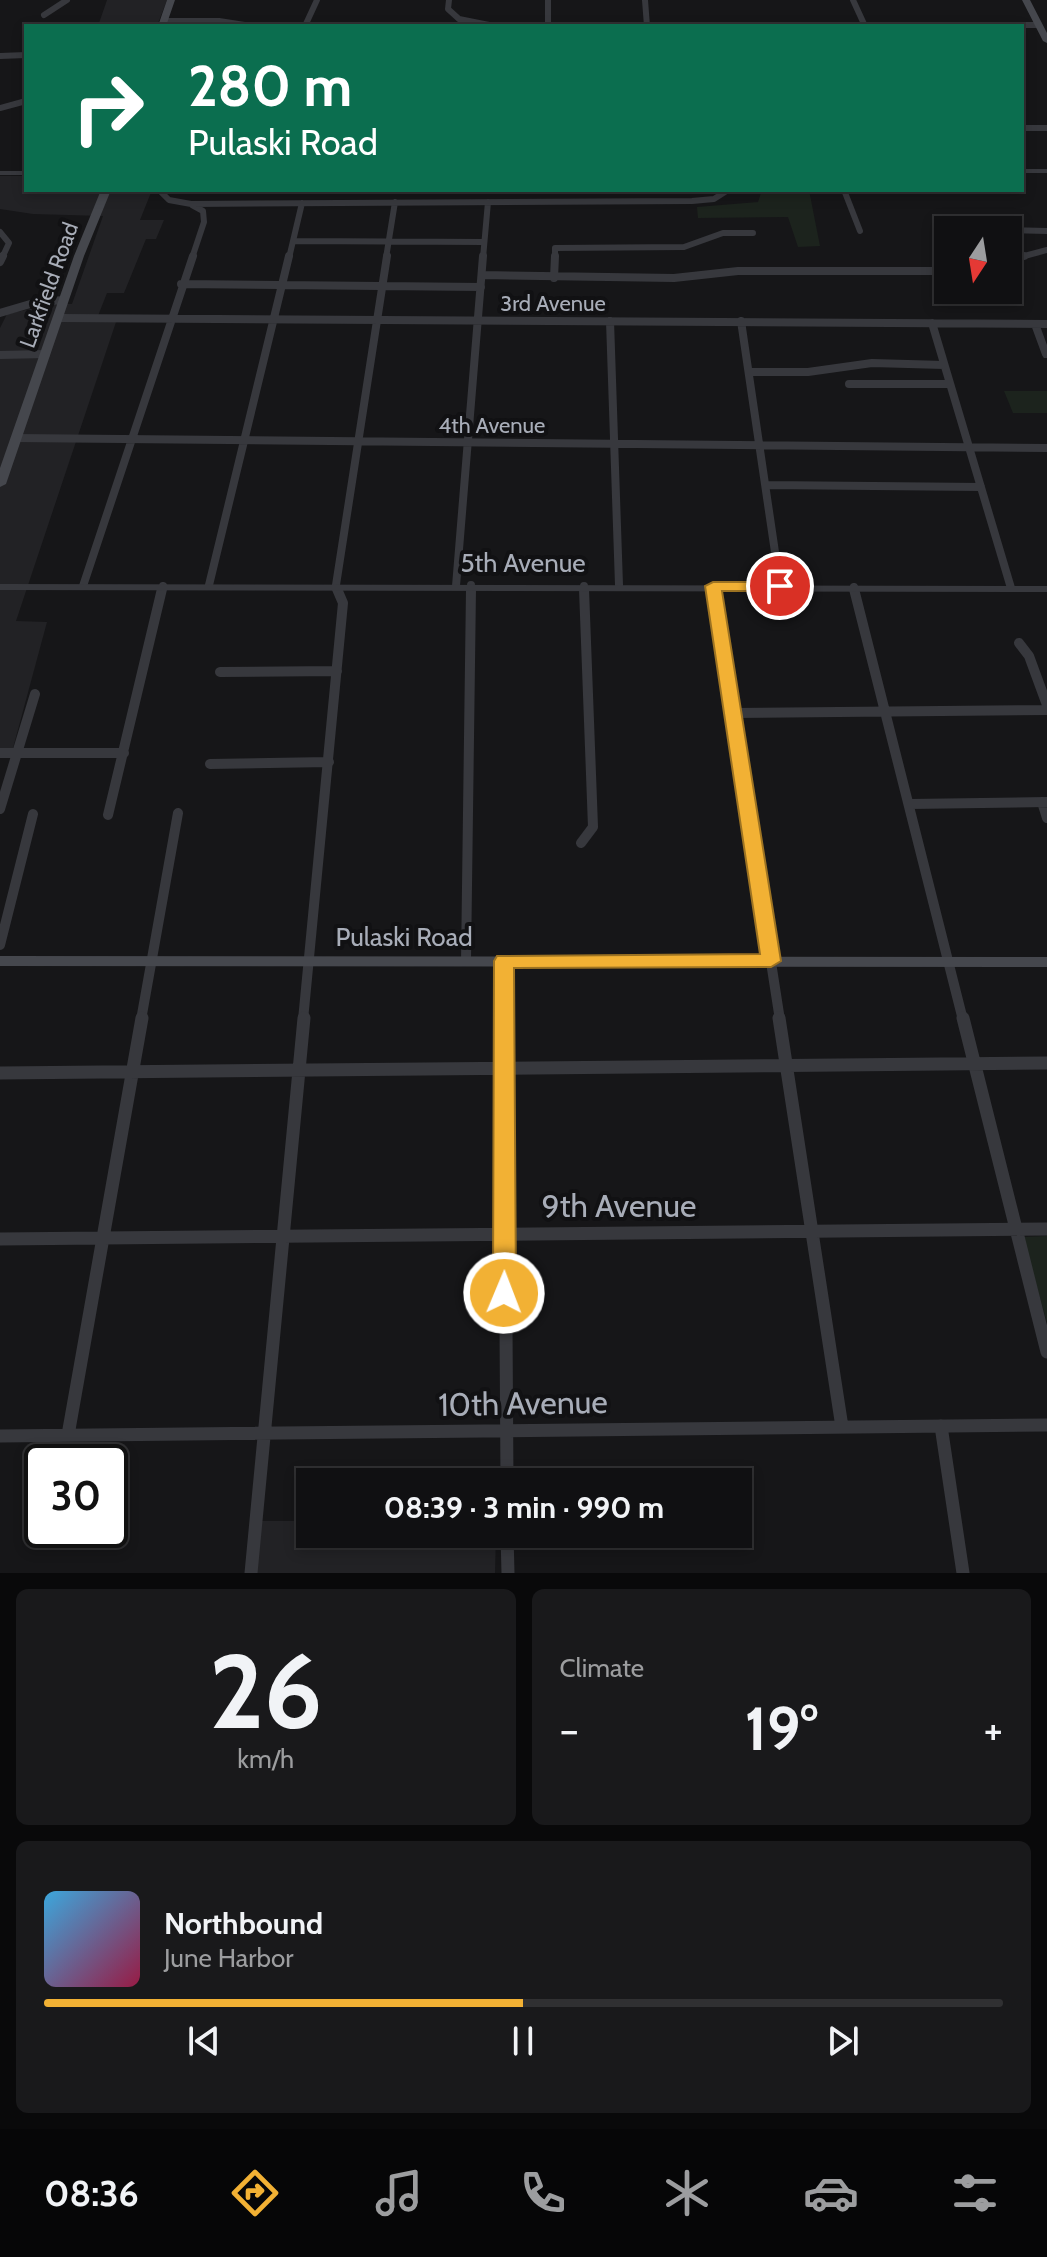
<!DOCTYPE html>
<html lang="en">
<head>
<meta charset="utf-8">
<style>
	body { margin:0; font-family:Cabin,sans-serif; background:#19191b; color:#f1f3f6; height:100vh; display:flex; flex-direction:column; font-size:30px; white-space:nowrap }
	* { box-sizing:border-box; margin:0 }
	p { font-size:26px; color:#9c9d9f }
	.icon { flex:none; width:44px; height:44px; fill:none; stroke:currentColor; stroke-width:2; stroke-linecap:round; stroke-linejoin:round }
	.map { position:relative; height:1573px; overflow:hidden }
	.details { display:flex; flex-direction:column; gap:16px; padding:16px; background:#09090a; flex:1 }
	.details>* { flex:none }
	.guide { position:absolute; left:24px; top:24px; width:1000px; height:168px; border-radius:0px; box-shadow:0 4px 12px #0003,0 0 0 2px #303032; background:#0b6e4f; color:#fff; overflow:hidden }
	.needle { width:52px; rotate:192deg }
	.tools { position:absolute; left:934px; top:216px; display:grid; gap:16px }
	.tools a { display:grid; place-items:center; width:88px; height:88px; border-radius:0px; background:#101012; box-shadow:0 4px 12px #0003,0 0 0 2px #303032; font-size:40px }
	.speed { position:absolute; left:24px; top:1444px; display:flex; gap:16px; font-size:40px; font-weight:700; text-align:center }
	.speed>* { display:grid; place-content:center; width:104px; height:104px; border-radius:50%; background:#101012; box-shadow:0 4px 12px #0003,0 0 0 2px #303032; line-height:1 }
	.speed .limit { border:4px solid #111; border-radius:12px; background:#fff; color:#111 }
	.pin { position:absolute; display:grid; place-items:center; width:68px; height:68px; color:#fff; margin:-34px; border:4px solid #fff; border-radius:50%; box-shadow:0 2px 8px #0007 }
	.me { position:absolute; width:88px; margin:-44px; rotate:1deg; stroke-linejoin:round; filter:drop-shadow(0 0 6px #0008) }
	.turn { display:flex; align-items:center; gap:28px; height:168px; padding:0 32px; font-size:36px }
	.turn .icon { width:104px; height:104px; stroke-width:2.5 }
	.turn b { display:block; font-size:56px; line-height:68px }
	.big { font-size:60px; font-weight:800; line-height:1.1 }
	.details .tile { flex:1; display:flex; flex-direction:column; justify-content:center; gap:12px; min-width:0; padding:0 28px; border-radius:12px; background:#19191b }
	.details .dial { align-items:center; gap:0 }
	.dial b { font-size:104px; line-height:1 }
	.song { display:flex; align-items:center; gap:24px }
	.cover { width:96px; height:96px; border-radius:12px; background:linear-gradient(135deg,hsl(200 70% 55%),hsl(340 70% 35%)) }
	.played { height:8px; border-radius:4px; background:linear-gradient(90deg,#f2b134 50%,#303032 50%) }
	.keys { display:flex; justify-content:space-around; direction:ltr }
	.heat { display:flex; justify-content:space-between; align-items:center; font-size:44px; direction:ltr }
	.details .tiles { flex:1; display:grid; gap:16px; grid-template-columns:1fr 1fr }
	.tile:last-child { grid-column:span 2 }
	.trip { position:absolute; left:296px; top:1468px; width:456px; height:80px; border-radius:0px; background:#101012; box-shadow:0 4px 12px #0003,0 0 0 2px #303032; font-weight:800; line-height:80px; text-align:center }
	.tabs { display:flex; height:128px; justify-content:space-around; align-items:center; background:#060607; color:#9c9d9f }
	.tabs .icon { width:56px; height:56px }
	.tabs .on { color:#f2b134 }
	.tabs b { font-size:36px; color:#f1f3f6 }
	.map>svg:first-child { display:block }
	.built { fill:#222225 }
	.green { fill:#1c231d }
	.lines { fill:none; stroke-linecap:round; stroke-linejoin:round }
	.minor-far3 { stroke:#37383d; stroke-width:6 }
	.minor-far2 { stroke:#37383d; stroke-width:8 }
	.minor-far1 { stroke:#37383d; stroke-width:10 }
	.minor { stroke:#37383d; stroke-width:13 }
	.tertiary { fill:#37383d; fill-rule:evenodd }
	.secondary { fill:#45474d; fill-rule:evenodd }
	.route { fill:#f2b134; stroke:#9d7322; stroke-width:2 }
	.labels { text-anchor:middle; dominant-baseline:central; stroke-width:8; stroke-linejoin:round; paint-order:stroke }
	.far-street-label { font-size:22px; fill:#a8adb8; stroke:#111113 }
	.street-label { font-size:26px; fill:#a8adb8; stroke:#111113 }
	.near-street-label { font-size:32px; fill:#a8adb8; stroke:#111113 }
</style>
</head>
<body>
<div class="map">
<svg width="1047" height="1573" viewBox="0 0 1047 1573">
	<rect width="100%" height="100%" fill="#161618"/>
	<!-- built -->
	<path class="built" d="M 107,0 L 167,0 L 157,26 L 98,26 Z
		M 0,176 L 26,176 L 26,190 L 152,190 L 140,220 L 164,220 L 156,239 L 146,239 L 124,293 L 107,293 L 96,321 L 116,322 L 16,621 L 47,622 L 13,748 L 0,749 L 0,328 L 7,314 L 54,304 L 72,304 L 103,216 L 33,214 L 0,209 Z
		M 261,1521 L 310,1521 L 310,1534 L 496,1534 L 495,1573 L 255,1573 Z"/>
	<!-- green -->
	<path class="green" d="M 762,190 L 809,190 L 820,246 L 798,247 L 788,217 L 698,218 L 697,207 L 758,202 Z
		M 1004,391 L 1047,391 L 1047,413 L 1013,413 Z
		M 1047,1236 L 1047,1323 L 1023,1237 Z"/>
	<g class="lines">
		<!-- minor-far3 -->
		<path class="minor-far3" d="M 449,0 L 448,9 L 459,19 L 494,26
			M 548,0 L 548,26
			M 645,0 L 647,26
			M 853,0 L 864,24
			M 44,15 L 67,0
			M 164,21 L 219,21 L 251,26
			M 305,26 L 317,0
			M 696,26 L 1039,25
			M 0,56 L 26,55
			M 0,108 L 26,101
			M 1022,128 L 1047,128
			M 159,190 L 169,200 L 191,204 L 692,201 L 714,199 L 728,190
			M 844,190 L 860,231
			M 968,230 L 1002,230
			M 1008,230 L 1047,231
			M 0,232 L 9,243 L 2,258
			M 293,241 L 484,242
			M 192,258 L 204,222 L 203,211 L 192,205
			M 289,258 L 302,203
			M 386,258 L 395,202
			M 483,258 L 488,202
			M 555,258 L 555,248 L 684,247 L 723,233 L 753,233
			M 1017,258 L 1047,250"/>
		<!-- minor-far2 -->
		<path class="minor-far2" d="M 1008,261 L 1024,256
			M 0,262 L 3,256
			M 482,275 L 674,278 L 738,271 L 948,271
			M 554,278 L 555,256
			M 181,284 L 481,287
			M 0,313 L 37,302 L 64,300
			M 60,318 L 1047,324
			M 610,321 L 619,585
			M 741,321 L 780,586
			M 932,323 L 1011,588
			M 1035,324 L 1046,354
			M 0,355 L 46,354
			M 749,372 L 808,372 L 872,363 L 944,365
			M 849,384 L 950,384
			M 16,438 L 1047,448
			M 766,485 L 981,487
			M 209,585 L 289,256
			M 83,586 L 193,256
			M 456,586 L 483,256
			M 584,586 L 584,591
			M 713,586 L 714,591
			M 854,587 L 855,591
			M 162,591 L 163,586
			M 338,591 L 336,585 L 387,256
			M 471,591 L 471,585"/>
		<!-- minor-far1 -->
		<path class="minor-far1" d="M 713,589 L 780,1020
			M 854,589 L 963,1020
			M 1019,643 L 1029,656 L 1047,705
			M 220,672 L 337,671
			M 732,713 L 1047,710
			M 0,753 L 124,753
			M 210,764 L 329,762
			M 1042,802 L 1047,818
			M 910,804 L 1047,802
			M 0,809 L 35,694
			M 108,815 L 162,589
			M 581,843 L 593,827 L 584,589
			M 0,945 L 33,814
			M 466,961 L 471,589
			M 504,961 L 504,1020
			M 141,1020 L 178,813
			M 303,1020 L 343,603 L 337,589"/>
		<!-- minor -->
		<path class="minor" d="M 504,1018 L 507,1482
			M 779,1018 L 842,1427
			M 963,1018 L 1047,1352
			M 0,1073 L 1047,1063
			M 0,1239 L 1047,1229
			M 941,1426 L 963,1573
			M 68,1435 L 142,1018
			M 0,1436 L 1047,1425
			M 507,1534 L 508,1573
			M 251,1573 L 304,1018"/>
		<!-- tertiary -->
		<path class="tertiary" d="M 1022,169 L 1047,169 L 1047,173 L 1022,173 Z
			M 0,171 L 26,171 L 26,175 L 0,175 Z
			M 0,584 L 1047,586 L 1047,592 L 0,590 Z"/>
		<!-- secondary -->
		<path class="secondary" d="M 167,0 L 175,0 L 166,26 L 158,26 Z
			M 1022,0 L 1030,0 L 1047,33 L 1047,43 L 1043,41 Z
			M 101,190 L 111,190 L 84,256 L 6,484 L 0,487 L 0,468 L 74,256 Z
			M 0,956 L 1047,957 L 1047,967 L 0,966 Z"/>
	</g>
	<!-- route -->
	<path class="route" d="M 713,582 L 780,582 L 788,586 L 780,591 L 722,591 L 781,961 L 771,967 L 514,968 L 516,1293 L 513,1300 L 496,1300 L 493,1293 L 494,961 L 497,956 L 760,954 L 705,586 Z"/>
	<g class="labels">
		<!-- far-street labels -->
		<g class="far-street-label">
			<text transform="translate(49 285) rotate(-70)">Larkfield Road</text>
			<text x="553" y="303">3rd Avenue</text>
			<text x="492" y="425">4th Avenue</text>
		</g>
		<!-- street labels -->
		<g class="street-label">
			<text x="523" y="563">5th Avenue</text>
			<text x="404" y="937">Pulaski Road</text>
		</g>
		<!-- near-street labels -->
		<g class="near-street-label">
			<text x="619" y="1205">9th Avenue</text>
			<text transform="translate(523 1403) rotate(-1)">10th Avenue</text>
		</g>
	</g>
</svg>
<div class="tools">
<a><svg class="needle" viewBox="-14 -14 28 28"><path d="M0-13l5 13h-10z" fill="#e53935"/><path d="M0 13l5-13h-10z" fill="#9c9d9f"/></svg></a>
</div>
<div class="speed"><div class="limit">30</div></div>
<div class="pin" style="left:780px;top:586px;background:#d93025"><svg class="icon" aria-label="arrive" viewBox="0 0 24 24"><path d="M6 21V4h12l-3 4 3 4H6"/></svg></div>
<svg class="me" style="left:504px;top:1293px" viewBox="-20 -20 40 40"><circle r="17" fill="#f2b134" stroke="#fff" stroke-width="3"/><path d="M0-11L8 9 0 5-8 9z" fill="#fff"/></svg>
<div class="trip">08:39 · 3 min · 990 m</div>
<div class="guide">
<div class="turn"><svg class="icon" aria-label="right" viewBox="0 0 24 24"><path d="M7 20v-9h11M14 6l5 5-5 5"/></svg><div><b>280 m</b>Pulaski Road</div></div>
</div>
</div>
<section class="details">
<div class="tiles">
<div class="tile dial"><b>26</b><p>km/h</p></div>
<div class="tile"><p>Climate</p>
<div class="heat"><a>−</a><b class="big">19°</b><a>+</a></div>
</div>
<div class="tile">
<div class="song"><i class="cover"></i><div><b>Northbound</b><p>June Harbor</p></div></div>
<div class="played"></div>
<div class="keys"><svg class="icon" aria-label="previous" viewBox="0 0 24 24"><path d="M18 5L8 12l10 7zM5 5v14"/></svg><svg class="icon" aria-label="pause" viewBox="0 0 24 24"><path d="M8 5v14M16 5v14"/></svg><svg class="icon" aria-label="next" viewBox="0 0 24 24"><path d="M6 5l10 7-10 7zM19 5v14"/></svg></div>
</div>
</div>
</section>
<nav class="tabs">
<b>08:36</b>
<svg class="icon on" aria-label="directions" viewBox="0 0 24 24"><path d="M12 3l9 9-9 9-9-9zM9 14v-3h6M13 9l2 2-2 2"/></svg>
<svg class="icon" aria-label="music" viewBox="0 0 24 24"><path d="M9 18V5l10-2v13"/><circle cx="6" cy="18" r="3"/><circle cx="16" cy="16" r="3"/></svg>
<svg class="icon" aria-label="phone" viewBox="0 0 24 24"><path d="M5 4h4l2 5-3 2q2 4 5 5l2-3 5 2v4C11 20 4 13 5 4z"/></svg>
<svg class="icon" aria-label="climate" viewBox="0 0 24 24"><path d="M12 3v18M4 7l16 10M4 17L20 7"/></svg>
<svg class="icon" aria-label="car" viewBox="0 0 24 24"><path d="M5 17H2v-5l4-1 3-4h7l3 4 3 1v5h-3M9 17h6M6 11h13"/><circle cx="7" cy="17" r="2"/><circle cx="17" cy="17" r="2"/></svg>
<svg class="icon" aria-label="filters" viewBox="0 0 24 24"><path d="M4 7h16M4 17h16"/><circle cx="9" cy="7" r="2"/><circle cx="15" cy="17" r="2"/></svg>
</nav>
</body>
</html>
